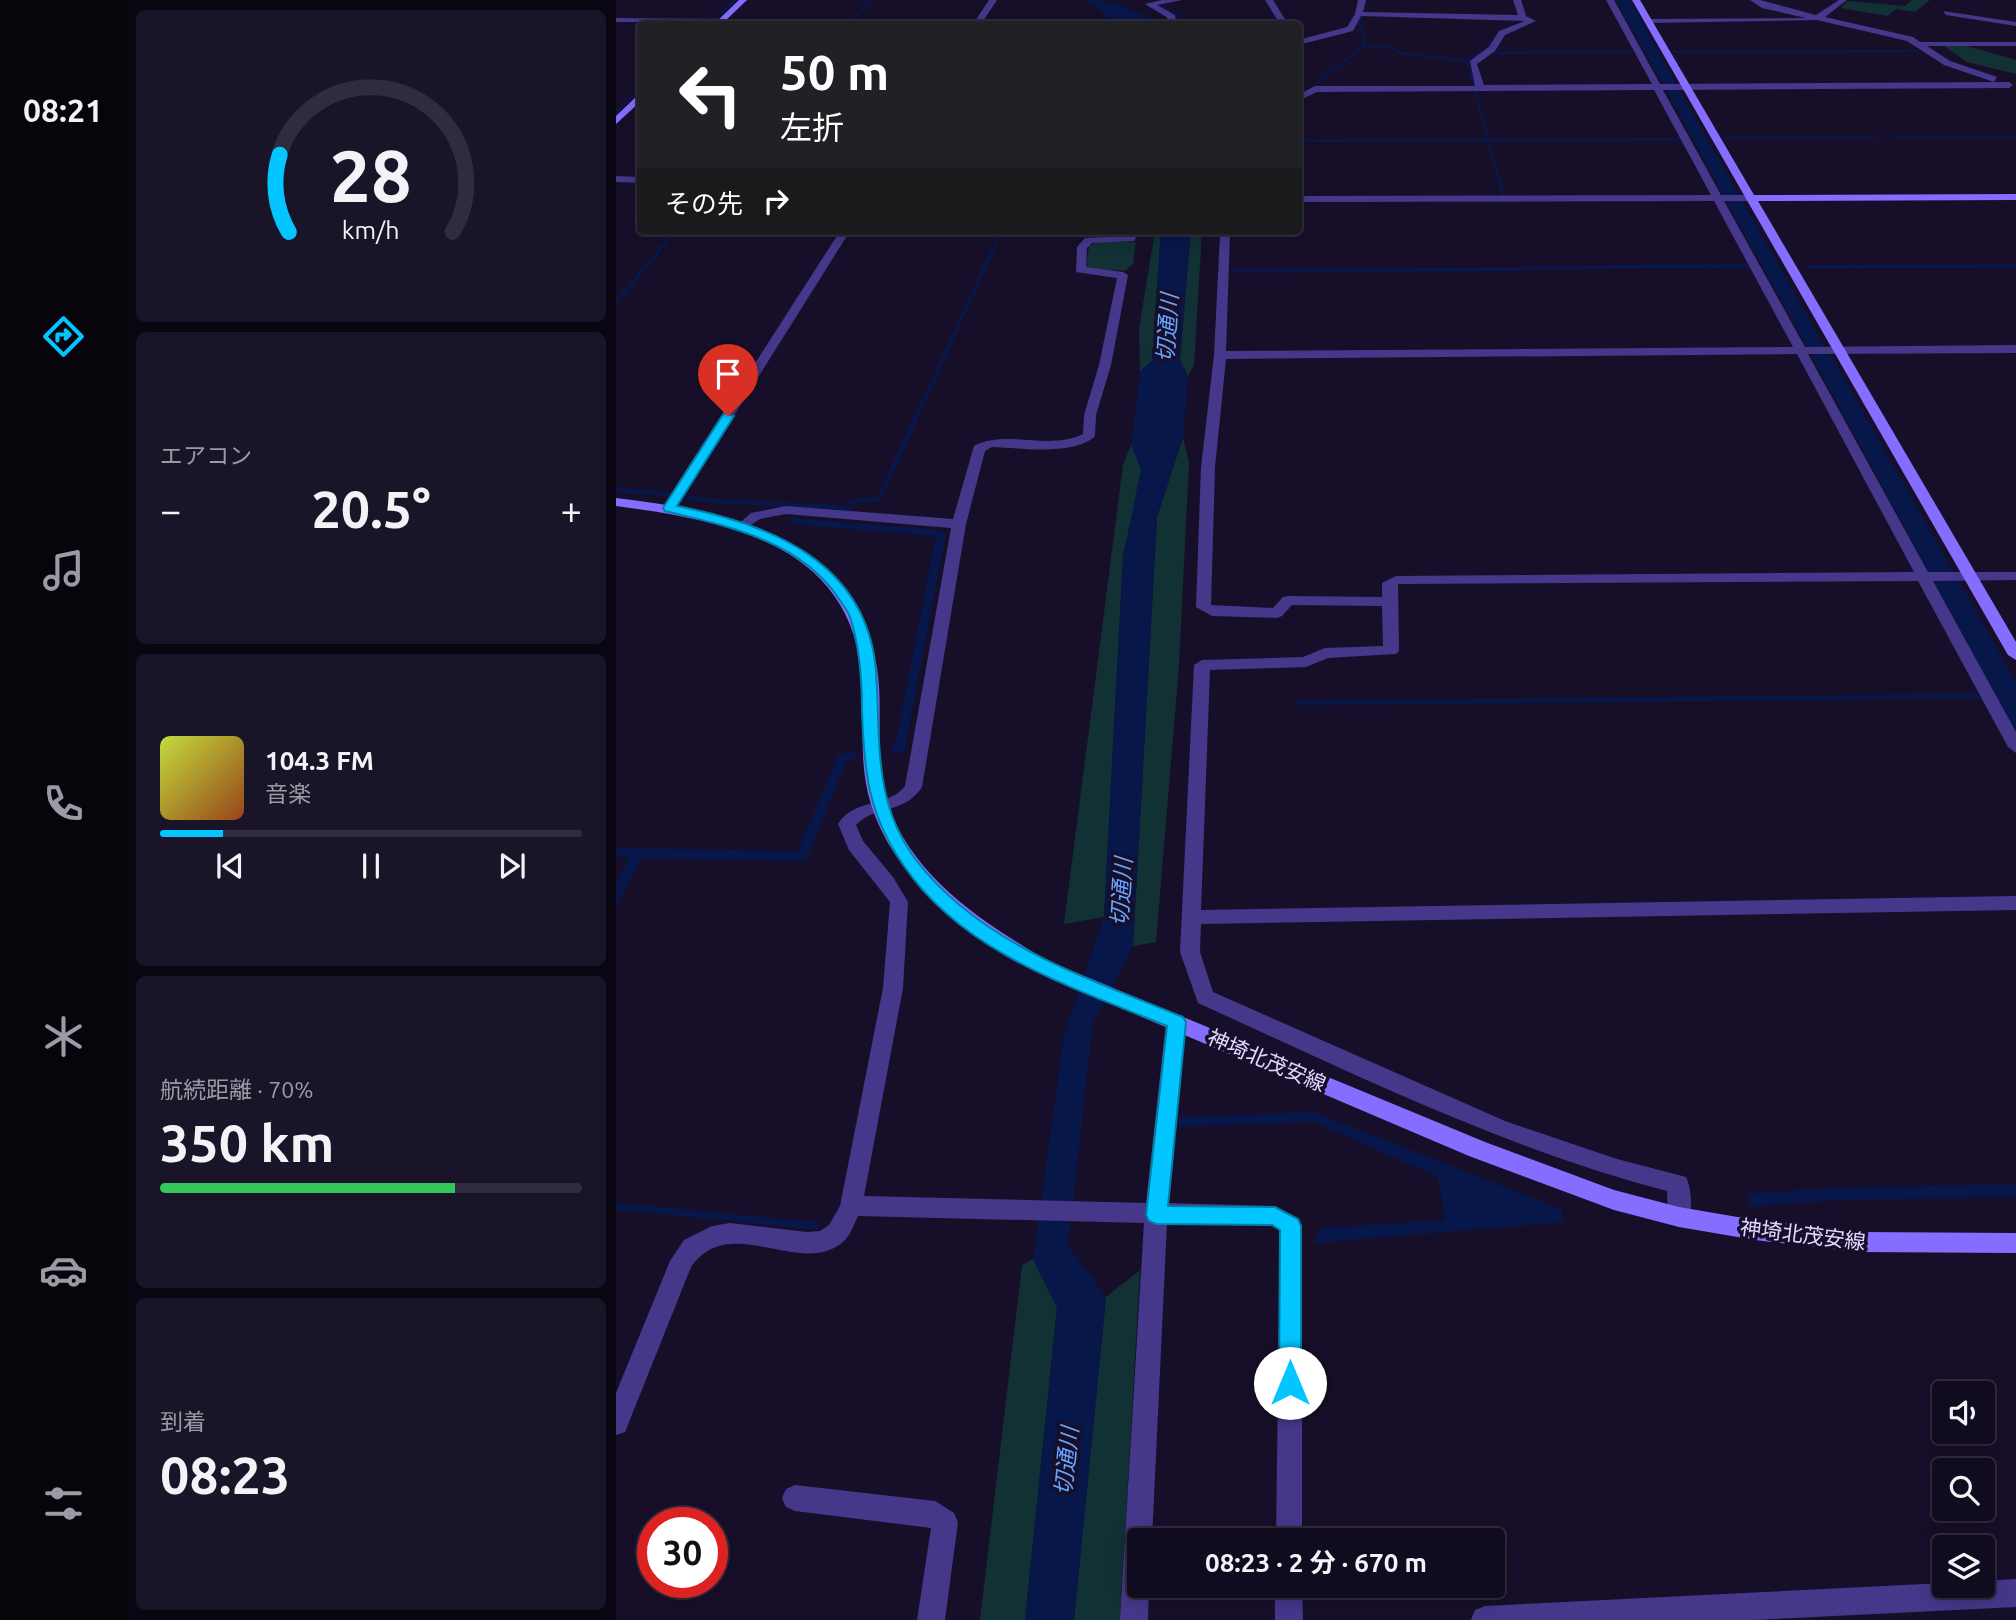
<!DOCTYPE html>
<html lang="ja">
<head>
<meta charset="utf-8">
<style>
	body { margin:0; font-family:Ubuntu,"Noto Sans JP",sans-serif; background:#1a1428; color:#f1f3f6; height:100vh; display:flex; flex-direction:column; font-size:26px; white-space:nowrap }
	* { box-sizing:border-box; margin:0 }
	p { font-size:23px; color:#9c9ba4 }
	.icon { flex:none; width:38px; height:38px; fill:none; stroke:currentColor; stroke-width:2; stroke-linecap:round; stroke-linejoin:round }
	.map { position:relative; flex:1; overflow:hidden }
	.sheet { display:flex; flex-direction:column; gap:10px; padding:10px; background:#090611; width:490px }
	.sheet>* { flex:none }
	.banner { position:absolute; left:21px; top:21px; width:665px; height:214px; border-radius:7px; box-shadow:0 4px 18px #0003,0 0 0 2px #302b3d; background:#202124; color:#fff; overflow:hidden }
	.buttons { position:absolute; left:1316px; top:1381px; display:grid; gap:14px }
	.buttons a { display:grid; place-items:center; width:63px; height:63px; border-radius:7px; background:#110b1f; box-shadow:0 4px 18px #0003,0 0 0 2px #302b3d; font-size:35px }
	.speed { position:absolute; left:21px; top:1507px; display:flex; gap:14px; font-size:35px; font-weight:700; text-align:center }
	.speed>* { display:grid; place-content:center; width:91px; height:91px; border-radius:50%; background:#110b1f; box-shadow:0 4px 18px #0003,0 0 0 2px #302b3d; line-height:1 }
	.speed .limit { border:10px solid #d22; background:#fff; color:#111 }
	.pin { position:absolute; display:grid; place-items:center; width:60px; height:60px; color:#fff; margin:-72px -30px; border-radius:50% 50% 50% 0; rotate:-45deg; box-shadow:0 0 7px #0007 }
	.pin .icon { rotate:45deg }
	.me { position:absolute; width:77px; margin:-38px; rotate:0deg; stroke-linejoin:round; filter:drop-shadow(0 0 5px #0008) }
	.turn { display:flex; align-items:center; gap:24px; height:147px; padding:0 28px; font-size:32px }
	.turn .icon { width:91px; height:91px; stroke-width:2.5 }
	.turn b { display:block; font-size:49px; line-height:60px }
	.then { display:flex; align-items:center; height:66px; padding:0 28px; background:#0003; gap:14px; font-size:26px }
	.big { font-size:52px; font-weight:700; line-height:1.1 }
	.sheet .tile { flex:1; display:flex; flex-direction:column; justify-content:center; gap:10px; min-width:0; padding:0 24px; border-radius:10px; background:#1a1428 }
	.sheet .dial { align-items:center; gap:0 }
	.dial svg { height:182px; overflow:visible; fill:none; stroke:#302b3d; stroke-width:7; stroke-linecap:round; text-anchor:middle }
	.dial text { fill:#f1f3f6; stroke:none }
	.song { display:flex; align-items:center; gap:21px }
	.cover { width:84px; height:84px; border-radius:10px; background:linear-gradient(135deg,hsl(70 70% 55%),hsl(20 70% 35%)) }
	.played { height:7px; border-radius:4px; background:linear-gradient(90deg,#03c5ff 15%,#302b3d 15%) }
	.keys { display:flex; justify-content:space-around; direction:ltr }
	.heat { display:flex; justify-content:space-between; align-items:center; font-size:38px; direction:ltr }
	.charge { height:10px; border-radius:5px; background:linear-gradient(90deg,#34c759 70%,#302b3d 0) }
	.trip { position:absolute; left:511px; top:1528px; width:378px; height:70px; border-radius:7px; background:#110b1f; box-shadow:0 4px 18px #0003,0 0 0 2px #302b3d; font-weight:700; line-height:70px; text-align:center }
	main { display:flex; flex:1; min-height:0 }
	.tabs { display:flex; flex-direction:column; width:126px; justify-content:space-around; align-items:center; background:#07040c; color:#9c9ba4 }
	.tabs .icon { width:49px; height:49px }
	.tabs .active { color:#03c5ff }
	.tabs b { font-size:32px; color:#f1f3f6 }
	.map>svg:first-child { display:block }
	.green { fill:#113134 }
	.water { fill:#08174a }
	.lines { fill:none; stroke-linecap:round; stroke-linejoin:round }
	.stream-far3 { stroke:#08174a; stroke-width:2.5 }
	.stream-far2 { stroke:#08174a; stroke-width:3.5 }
	.stream-far1 { stroke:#08174a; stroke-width:4.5 }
	.stream { stroke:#08174a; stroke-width:7 }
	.street { fill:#45388b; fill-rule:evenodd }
	.secondary { fill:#856eff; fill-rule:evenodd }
	.route { fill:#03c5ff; stroke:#0280a6; stroke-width:2 }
	.labels { text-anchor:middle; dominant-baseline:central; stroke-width:7; stroke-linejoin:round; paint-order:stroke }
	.street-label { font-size:21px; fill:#e1d7ff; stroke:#170f29 }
	.water-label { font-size:23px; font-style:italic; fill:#65a4ff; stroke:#170f29 }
</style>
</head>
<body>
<main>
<nav class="tabs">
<b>08:21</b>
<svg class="icon active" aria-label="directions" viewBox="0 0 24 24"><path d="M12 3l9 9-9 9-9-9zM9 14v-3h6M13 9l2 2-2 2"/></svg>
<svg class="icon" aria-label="music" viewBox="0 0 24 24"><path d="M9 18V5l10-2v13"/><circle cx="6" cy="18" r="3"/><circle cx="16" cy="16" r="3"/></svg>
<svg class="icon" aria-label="phone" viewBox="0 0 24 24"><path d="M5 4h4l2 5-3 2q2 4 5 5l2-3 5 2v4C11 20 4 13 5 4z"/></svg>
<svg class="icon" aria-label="climate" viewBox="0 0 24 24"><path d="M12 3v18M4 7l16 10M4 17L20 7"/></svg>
<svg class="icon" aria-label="car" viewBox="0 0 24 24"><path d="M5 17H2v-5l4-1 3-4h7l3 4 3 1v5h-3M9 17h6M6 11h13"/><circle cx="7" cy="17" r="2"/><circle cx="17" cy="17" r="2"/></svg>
<svg class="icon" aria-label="filters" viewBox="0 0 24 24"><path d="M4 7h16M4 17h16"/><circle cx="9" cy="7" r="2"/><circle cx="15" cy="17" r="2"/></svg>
</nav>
<section class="sheet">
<div class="tile dial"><svg viewBox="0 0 100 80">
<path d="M14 69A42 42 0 1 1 86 69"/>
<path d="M14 69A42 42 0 0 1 10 35" stroke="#03c5ff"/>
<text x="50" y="56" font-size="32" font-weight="700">28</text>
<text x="50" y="72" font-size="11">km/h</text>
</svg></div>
<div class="tile"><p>エアコン</p>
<div class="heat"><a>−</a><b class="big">20.5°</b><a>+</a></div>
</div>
<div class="tile">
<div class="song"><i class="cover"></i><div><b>104.3 FM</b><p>音楽</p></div></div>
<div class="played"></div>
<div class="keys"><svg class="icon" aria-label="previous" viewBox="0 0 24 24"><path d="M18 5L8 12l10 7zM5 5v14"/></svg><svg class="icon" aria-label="pause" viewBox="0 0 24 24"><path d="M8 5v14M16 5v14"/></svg><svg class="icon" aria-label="next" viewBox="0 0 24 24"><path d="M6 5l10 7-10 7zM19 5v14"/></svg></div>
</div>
<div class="tile"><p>航続距離 · 70%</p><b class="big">350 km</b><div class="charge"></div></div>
<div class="tile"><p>到着</p><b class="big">08:23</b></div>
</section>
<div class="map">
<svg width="1400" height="1620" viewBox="0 0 1400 1620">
	<rect width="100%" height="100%" fill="#170f29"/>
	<!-- green -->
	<path class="green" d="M 1296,0 L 1314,0 L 1299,12 L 1280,9 L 1272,16 L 1225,8 L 1231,1 L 1289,6 Z
		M 1325,44 L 1344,44 L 1400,60 L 1400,74 L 1351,62 Z
		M 539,231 L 545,231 L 536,361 L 524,371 L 523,329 Z
		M 577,231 L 586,231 L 578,365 L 572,376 L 564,360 L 574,239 Z
		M 481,242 L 520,242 L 517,264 L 509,271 L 470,268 L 473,246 Z
		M 567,437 L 573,462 L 563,665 L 540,942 L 517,946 L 541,517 Z
		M 515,445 L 526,469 L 507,557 L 488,917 L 448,924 L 507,465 Z
		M 417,1259 L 441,1308 L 409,1620 L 364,1620 L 406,1265 Z
		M 524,1270 L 504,1620 L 458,1620 L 490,1297 Z"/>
	<!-- water -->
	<path class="water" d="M 469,0 C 498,0 520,10 544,24 C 526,24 501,28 487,14 C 481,8 478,4 469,0 Z
		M 1000,0 L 1014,0 L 1060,84 L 1056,84 L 1063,89 L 1123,195 L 1118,195 L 1121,200 L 1126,200 L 1209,347 L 1204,347 L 1208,355 L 1215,355 L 1400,682 L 1400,733 L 1195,355 L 1201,355 L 1197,347 L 1191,347 L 1110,201 L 1115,200 L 1112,195 L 1107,195 L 1050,90 L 1051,84 L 1046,84 Z
		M 545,231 L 577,231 L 574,239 L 564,360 L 572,376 L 567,437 L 541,517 L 517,946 L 477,1023 L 452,1246 L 490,1297 L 458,1620 L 409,1620 L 441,1308 L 417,1259 L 448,1035 L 488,917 L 507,557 L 525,469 L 515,445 L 524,371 L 536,361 Z
		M 1132,264 L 1134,268 L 906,269 L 905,266 Z
		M 176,518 L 322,530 L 330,533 L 288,753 L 276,752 L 276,744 L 280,742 L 320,536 L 173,524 Z
		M 239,751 L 239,758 L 231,760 L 190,861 L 25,858 L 0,907 L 0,884 L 13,858 L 0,857 L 0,848 L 182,851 L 222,755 Z
		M 698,1112 L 945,1209 L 948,1222 L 699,1243 L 704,1228 L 829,1220 L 822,1177 L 698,1122 L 563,1127 L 563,1117 Z
		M 1400,1184 L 1400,1197 L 1223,1200 L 1135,1207 L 1131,1194 L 1218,1188 Z"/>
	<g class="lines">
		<!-- stream-far3 -->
		<path class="stream-far3" d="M 542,4 L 566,16 L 573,24
			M 747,15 L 743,23 L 749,35 L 749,45 L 777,48 L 784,53 L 851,61 L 858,85
			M 98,19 L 119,0
			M 236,20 L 253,0
			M 471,24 L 477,23
			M 1059,52 L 1300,51
			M 880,53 L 1016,52
			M 851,61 L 869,50 L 875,41
			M 701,83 L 749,45
			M 859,91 L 883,181
			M 0,112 L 24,89
			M 1278,137 L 1400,137
			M 1111,138 L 1260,138
			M 682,141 L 1064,139"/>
		<!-- stream-far2 -->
		<path class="stream-far2" d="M 883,179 L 887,195
			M 1192,267 L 1400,266
			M 617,271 L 906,269
			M 0,302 L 60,231
			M 302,414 L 385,231"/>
		<!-- stream-far1 -->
		<path class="stream-far1" d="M 0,490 L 52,494
			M 72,497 L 98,501 L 233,508 L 237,501 L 263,499 L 302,413
			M 681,703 L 1362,696"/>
		<!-- stream -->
		<path class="stream" d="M 0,1206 L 200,1226"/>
		<!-- street -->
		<path class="street" d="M 373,0 L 381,0 L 365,24 L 0,22 L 0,18 L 359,21 Z
			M 546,0 L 566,0 L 541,5 L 559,15 L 560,23 L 542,24 L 552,18 L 529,4 Z
			M 649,0 L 657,0 L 672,24 L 664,24 Z
			M 742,0 L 750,0 L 747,12 L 902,15 L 897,0 L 905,0 L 910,16 L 920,21 L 889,35 L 879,51 L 861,64 L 868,85 L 1036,84 L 990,0 L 998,0 L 1044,84 L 1393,82 L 1397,85 L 1393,88 L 1047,90 L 1105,195 L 1136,195 L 1141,198 L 1136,201 L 1108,201 L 1189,347 L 1400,345 L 1400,353 L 1192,354 L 1312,572 L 1400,572 L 1400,580 L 1317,581 L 1400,732 L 1400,753 L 1392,747 L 1302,581 L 782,584 L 783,651 L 780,654 L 712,658 L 690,667 L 594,670 L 585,910 L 1400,896 L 1400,910 L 585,924 L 584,952 L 597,992 L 889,1121 L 1001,1159 L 1070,1177 C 1076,1189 1077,1212 1071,1224 L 1063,1227 L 1055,1224 L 1052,1217 L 1051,1191 C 887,1148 736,1073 582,1003 L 564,952 L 578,665 L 586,660 L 687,657 L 709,648 L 767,646 L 766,606 L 676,605 L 666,616 L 661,618 L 596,616 L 580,607 L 585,467 L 598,355 L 604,235 L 598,231 L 611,231 L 614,234 L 610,351 L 1177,347 L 1098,201 L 682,202 L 682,196 L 1095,195 L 1038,90 L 701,92 L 682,101 L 682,95 L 699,86 L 859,86 L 854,61 L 873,47 L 883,31 L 909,21 L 745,16 L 737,31 L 682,45 L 682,40 L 731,27 L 739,14 ZM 1181,354 L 1298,572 L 780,576 L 766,583 L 766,597 L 672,596 L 667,597 L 657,608 L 595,605 L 599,467 L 610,359 Z
			M 1134,0 L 1144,0 L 1200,15 L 1223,0 L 1231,0 L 1209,17 L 1297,37 L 1304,42 L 1400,42 L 1400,46 L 1311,46 L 1334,61 L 1381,77 L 1378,82 L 1328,65 L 1291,41 L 1201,20 L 1032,23 L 1028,21 L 1032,19 L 1190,18 L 1146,8 Z
			M 1327,11 L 1400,22 L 1400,26 L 1330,15 Z
			M 0,176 L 24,177 L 24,183 L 0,182 Z
			M 224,231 L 234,231 L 60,508 L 53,512 L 48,511 L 46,508 Z
			M 514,231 L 524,231 L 518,241 L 476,243 L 471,248 L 470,267 L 507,272 L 512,275 L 495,365 L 480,415 L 479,436 C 458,456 404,448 376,447 L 369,451 L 350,524 L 306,787 C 288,815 260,804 240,825 L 247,841 L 277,877 L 292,902 L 287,988 L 248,1196 L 530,1203 L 550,1022 L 553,1016 L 560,1014 L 567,1016 L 570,1022 L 552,1203 L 659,1206 L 683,1219 L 686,1226 L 686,1540 L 660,1540 L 664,1231 L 656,1226 L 551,1223 L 536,1540 L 523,1540 L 523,1586 L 533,1586 L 532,1620 L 504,1620 L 528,1223 L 242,1216 C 238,1224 235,1234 229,1240 C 187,1281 115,1210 75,1267 L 9,1432 L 0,1435 L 0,1393 L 54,1261 L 68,1240 L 96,1226 L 114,1223 L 191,1232 L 204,1231 L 213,1225 L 224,1206 L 267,988 L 274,902 L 233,850 L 222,824 C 238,798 272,808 289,786 L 335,528 L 170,514 L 144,519 L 127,530 L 120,526 L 135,513 L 170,506 L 337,519 L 358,446 C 391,429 432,451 467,434 L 468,415 L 483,365 L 501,278 L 460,272 L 461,247 L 469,238 L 511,236 Z
			M 179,1485 L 319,1501 L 338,1513 L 342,1522 L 329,1620 L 301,1620 L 315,1528 L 179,1511 L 170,1507 L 166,1498 L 170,1489 Z
			M 1400,1579 L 1400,1607 L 1138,1620 L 855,1620 L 859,1610 L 869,1606 L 1328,1583 L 1328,1586 L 1367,1586 L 1367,1581 Z
			M 659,1586 L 686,1586 L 687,1620 L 659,1620 Z"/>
		<!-- secondary -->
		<path class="secondary" d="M 123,0 L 131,0 L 106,24 L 98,24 Z
			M 1016,0 L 1024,0 L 1138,195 L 1400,194 L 1400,200 L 1142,201 L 1400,642 L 1400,660 L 1392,655 Z
			M 21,96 L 24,96 L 24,102 L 0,124 L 0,116 Z
			M 0,498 C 115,512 237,534 261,668 C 268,713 257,760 272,805 C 298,879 368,923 432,961 L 869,1142 L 998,1190 L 1063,1207 L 1139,1220 L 1243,1232 L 1400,1233 L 1400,1253 L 1243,1252 L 1139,1240 L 1063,1227 L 998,1210 L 853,1156 L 418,971 C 351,931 279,882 255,804 C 241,760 250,716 245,671 C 232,542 106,520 0,506 Z"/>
	</g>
	<!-- route -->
	<path class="route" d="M 108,413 L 118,416 L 61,506 C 155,524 251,562 260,671 C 265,739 256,801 300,860 C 365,945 472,978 567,1017 L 570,1022 L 552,1206 L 659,1207 L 682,1219 L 685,1226 L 685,1383 L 682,1391 L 674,1394 L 666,1391 L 663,1383 L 664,1230 L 656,1225 L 540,1224 L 533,1221 L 530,1215 L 551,1026 C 458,988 348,954 288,866 C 252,815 248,771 246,711 C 246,679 244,647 234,617 C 232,611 227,605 223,599 C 185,541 111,526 49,511 L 47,508 Z"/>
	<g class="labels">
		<!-- street labels -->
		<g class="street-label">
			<text transform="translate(651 1060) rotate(23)">神埼北茂安線</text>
			<text transform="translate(1187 1234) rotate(7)">神埼北茂安線</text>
		</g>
		<!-- water labels -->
		<g class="water-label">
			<text transform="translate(551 328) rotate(-86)">切通川</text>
			<text transform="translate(505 892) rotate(-86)">切通川</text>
			<text transform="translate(450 1461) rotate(-84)">切通川</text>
		</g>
	</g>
</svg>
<div class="buttons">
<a><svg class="icon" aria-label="sound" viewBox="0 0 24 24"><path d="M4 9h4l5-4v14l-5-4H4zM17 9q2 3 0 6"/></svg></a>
<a><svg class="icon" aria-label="search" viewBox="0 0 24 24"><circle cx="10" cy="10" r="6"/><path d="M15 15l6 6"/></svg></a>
<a><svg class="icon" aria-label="layers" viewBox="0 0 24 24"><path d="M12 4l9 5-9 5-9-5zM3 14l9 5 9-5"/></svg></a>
</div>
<div class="speed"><div class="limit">30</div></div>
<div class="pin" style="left:112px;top:416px;background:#d93025"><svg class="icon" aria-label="arrive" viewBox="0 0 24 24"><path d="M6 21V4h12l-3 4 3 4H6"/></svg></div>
<svg class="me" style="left:674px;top:1383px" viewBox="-20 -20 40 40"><circle r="19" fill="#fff"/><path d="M0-13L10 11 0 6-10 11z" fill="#03c5ff"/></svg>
<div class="trip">08:23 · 2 分 · 670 m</div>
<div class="banner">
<div class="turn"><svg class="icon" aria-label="left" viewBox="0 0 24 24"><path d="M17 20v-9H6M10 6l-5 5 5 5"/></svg><div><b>50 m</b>左折</div></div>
<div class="then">その先<svg class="icon" aria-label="right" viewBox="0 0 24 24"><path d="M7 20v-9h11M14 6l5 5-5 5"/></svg></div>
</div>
</div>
</main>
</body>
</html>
